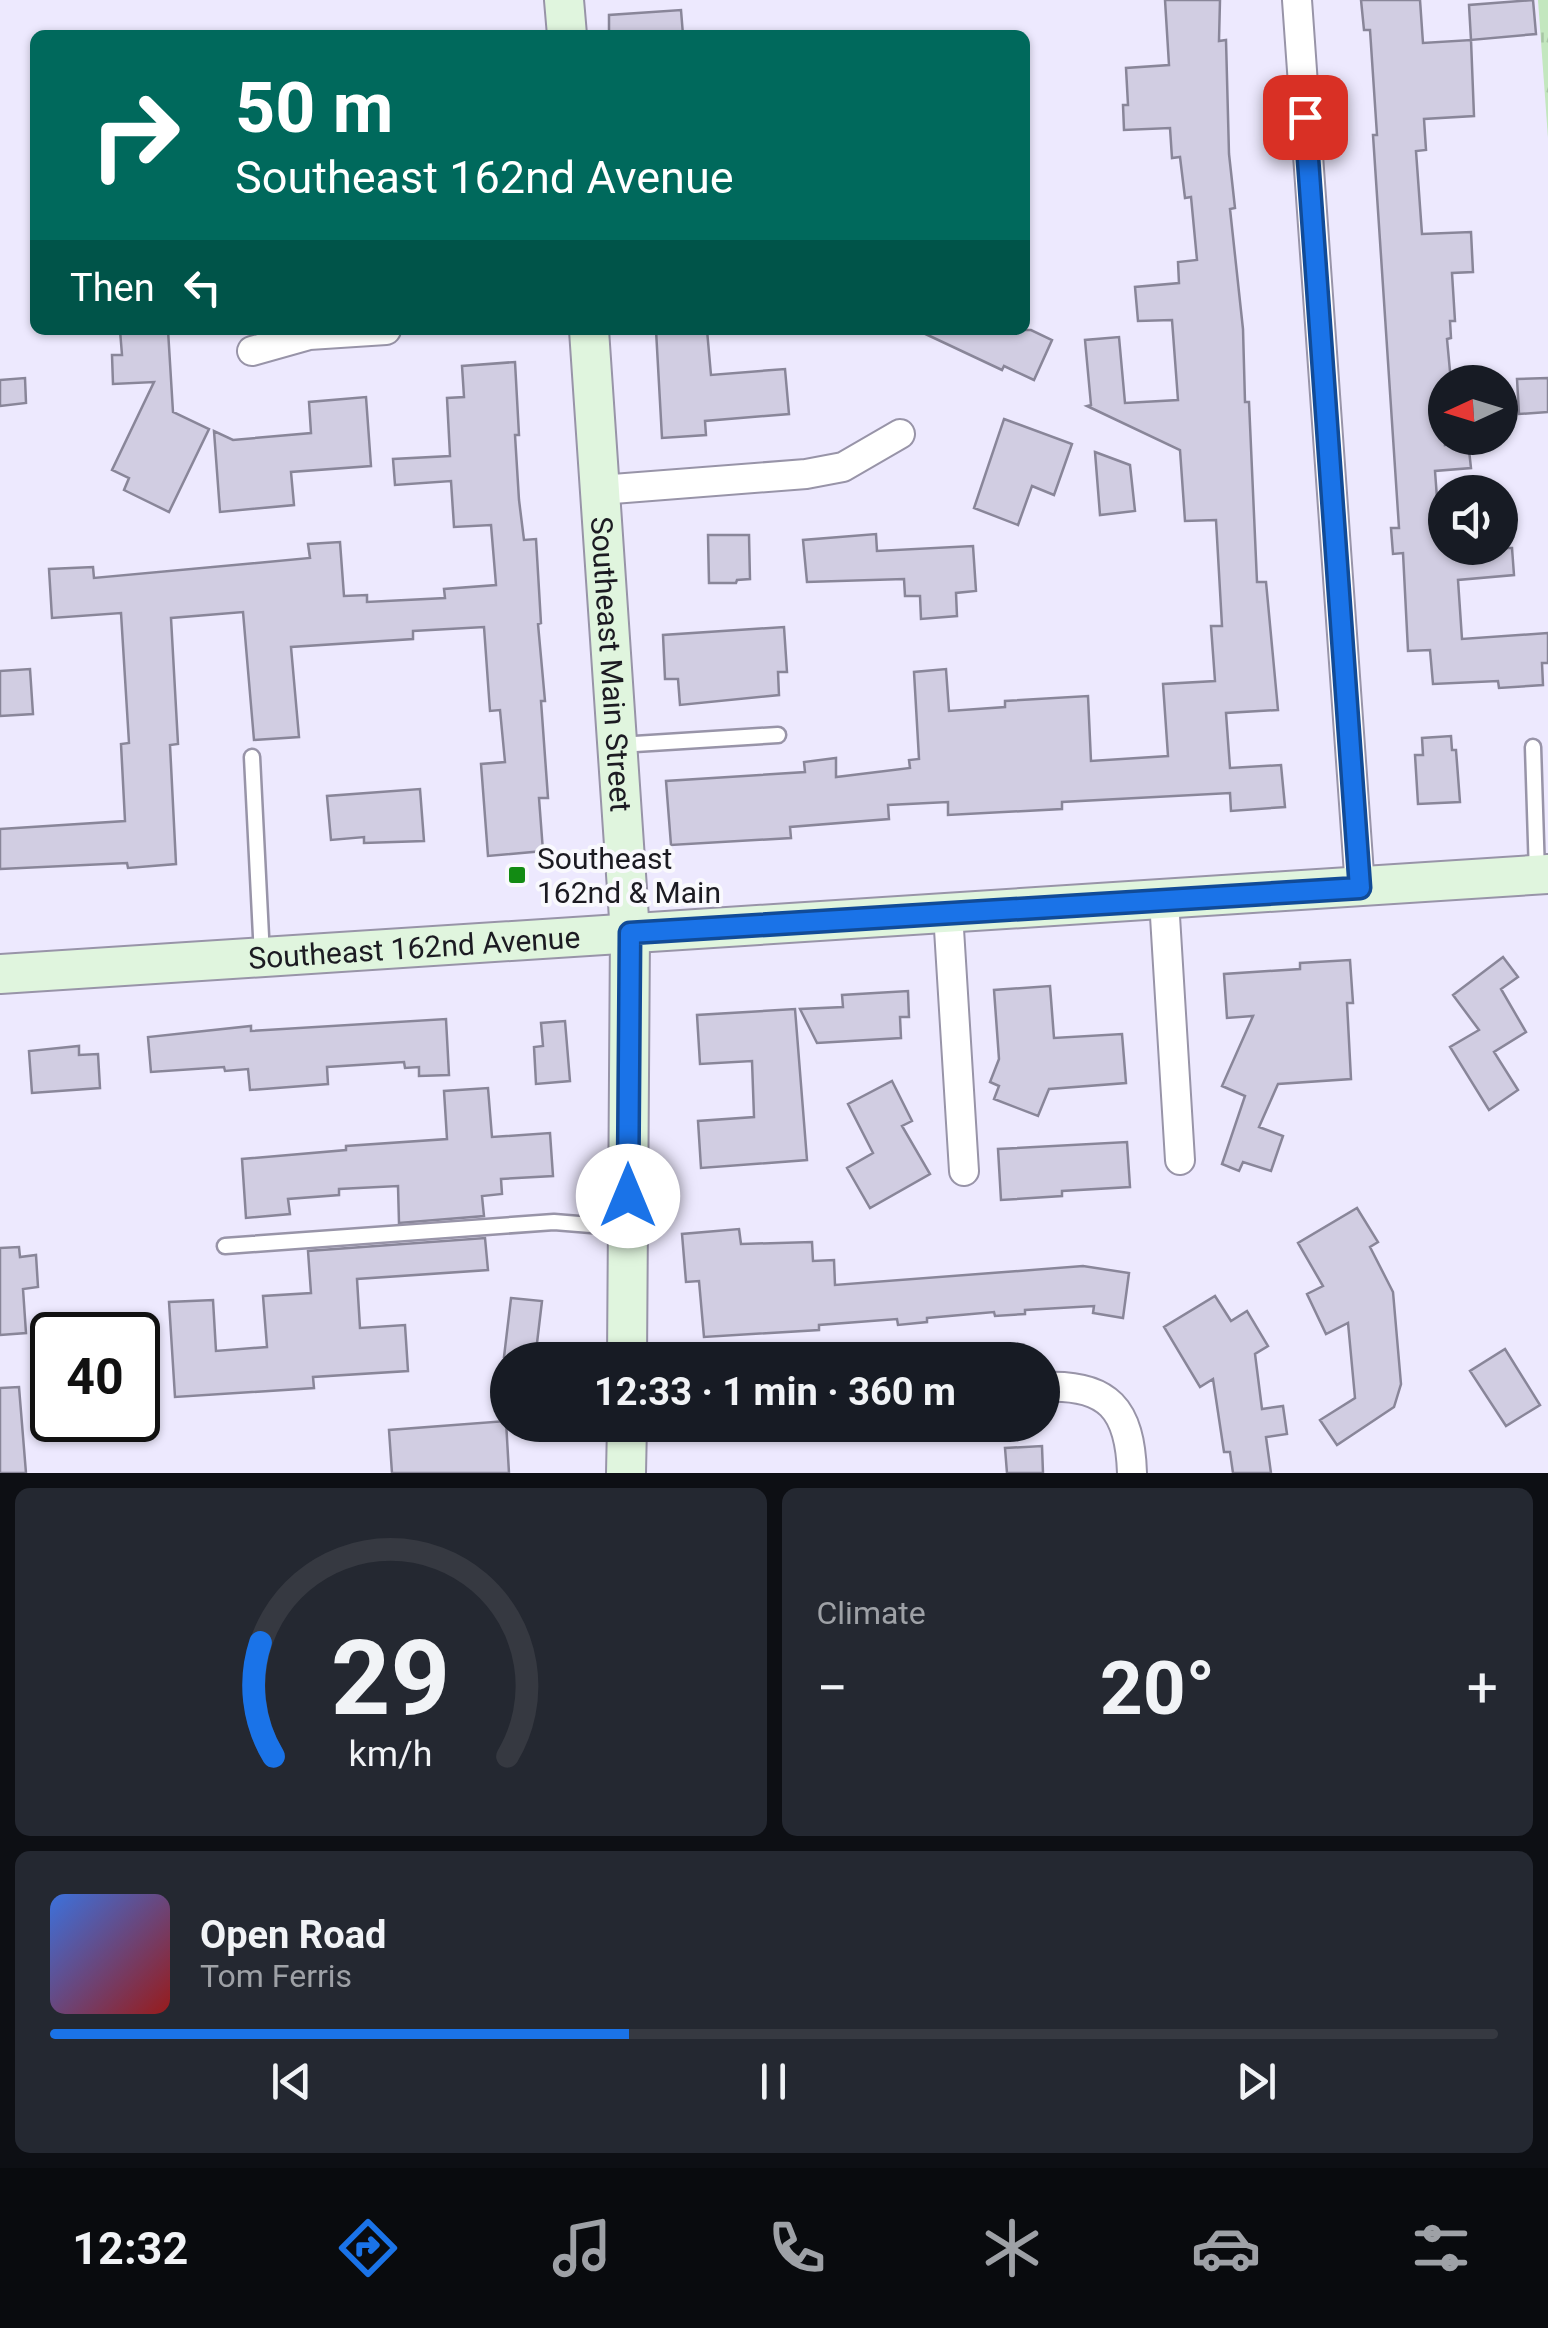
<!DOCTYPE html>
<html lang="en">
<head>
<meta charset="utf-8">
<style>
	body { margin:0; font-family:Roboto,sans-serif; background:#242831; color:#f1f3f6; height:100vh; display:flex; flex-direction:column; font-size:38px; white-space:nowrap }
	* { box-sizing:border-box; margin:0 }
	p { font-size:32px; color:#9ea1a6 }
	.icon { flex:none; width:55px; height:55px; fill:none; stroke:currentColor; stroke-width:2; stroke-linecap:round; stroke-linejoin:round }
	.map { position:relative; height:1473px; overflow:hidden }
	.sheet { display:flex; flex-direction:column; gap:15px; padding:15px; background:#0d0f14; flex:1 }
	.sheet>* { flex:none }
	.banner { position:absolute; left:30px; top:30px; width:1000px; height:305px; border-radius:15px; box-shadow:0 2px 8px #0004; background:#00695c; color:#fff; overflow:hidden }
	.needle { width:65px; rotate:266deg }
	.buttons { position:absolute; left:1428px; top:365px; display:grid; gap:20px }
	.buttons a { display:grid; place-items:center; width:90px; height:90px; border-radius:50%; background:#171b24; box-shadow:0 2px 8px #0004; font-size:50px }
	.speed { position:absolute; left:30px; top:1312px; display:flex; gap:20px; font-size:50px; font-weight:700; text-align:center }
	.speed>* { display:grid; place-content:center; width:130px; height:130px; border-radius:50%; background:#171b24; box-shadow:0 2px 8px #0004; line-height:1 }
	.speed .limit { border:5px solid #111; border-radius:15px; background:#fff; color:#111 }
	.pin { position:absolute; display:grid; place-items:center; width:85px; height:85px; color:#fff; margin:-42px; border-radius:20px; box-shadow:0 5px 15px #0006 }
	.me { position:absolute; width:110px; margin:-55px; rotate:0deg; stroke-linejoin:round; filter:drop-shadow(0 0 8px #0008) }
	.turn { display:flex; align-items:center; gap:35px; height:210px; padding:0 40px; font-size:45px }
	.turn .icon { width:130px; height:130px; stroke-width:2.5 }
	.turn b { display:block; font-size:70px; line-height:85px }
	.then { display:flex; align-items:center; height:95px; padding:0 40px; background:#0003; gap:20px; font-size:38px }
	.big { font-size:75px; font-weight:700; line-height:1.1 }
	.sheet .tile { flex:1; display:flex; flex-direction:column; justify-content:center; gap:15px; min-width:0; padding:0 35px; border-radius:15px; background:#242831 }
	.sheet .dial { align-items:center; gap:0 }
	.dial svg { height:260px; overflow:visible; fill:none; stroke:#363941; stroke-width:7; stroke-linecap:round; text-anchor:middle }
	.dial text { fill:#f1f3f6; stroke:none }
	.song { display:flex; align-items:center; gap:30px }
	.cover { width:120px; height:120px; border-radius:15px; background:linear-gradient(135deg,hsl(220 70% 55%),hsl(0 70% 35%)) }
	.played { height:10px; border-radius:5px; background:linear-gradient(90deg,#1a73e8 40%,#363941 40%) }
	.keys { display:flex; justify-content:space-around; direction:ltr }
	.heat { display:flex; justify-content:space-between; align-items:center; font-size:55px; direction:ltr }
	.sheet .tiles { flex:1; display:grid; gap:15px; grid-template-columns:1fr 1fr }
	.tile:last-child { grid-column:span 2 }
	.trip { position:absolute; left:490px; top:1342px; width:570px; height:100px; border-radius:50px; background:#171b24; box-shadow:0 2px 8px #0004; font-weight:700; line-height:100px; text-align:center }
	.menu { display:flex; height:160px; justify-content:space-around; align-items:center; background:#090b0e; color:#9ea1a6 }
	.menu .icon { width:70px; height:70px }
	.menu .current { color:#1a73e8 }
	.menu b { font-size:45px; color:#f1f3f6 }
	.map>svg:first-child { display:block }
	.park { fill:url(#park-tufts) }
	.building { fill:#d1cde2; stroke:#898699; stroke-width:2.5 }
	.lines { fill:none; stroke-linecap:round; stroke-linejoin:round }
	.lane-casing { stroke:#9894a8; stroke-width:19 }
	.street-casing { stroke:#9894a8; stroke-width:32 }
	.secondary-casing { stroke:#9894a8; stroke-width:42 }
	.lane { stroke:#fff; stroke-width:14 }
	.street { stroke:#fff; stroke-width:28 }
	.secondary { stroke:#e0f5de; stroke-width:38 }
	.route-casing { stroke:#114b97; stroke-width:25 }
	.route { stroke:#1a73e8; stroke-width:18 }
	.poi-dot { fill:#128b13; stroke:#f9f9fd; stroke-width:4 }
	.labels { text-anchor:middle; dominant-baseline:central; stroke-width:8; stroke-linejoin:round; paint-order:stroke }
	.street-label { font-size:30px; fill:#1c1b22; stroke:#f9f9fd }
	.poi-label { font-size:30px; fill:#1c1b22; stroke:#f9f9fd; text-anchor:start }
</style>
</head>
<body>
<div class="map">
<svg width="1548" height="1473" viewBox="0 0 1548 1473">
	<defs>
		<pattern id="park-tufts" width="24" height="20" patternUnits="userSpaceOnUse" patternTransform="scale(2.5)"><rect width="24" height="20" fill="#c3e7bf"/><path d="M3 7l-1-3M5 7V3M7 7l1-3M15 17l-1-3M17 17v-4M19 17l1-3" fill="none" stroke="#a7c6a4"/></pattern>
	</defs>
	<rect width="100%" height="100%" fill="#ede9fe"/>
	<!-- park -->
	<path class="park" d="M 1538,0 L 1548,0 L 1548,138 Z"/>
	<!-- building -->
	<path class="building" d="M 1165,0 L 1220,0 L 1219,41 L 1226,40 L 1229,154 L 1235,208 L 1230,209 L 1243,329 L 1245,402 L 1249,402 L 1257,582 L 1266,582 L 1278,710 L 1226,713 L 1230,768 L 1281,765 L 1285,807 L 1231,811 L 1230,793 L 1062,802 L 1062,809 L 948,815 L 948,802 L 888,805 L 889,819 L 790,827 L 791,838 L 671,845 L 666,781 L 805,772 L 804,762 L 836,758 L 836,777 L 910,768 L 909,760 L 919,759 L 914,672 L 946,669 L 949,711 L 1005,707 L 1005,701 L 1088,696 L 1091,761 L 1168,756 L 1163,684 L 1215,681 L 1211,626 L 1222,626 L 1216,520 L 1185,521 L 1180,450 L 1087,406 L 1091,405 L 1085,340 L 1119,337 L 1125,403 L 1178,400 L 1172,320 L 1138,321 L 1135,287 L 1179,283 L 1178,262 L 1197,260 L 1191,197 L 1185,198 L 1180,157 L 1172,158 L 1170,128 L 1124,130 L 1123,105 L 1128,105 L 1126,68 L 1169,65 Z
		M 1361,0 L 1420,0 L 1423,43 L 1471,40 L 1474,116 L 1424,119 L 1426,150 L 1416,151 L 1422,234 L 1471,232 L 1473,272 L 1452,273 L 1455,321 L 1450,321 L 1451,338 L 1447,339 L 1451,382 L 1445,382 L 1445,445 L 1468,441 L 1471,468 L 1435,471 L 1439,525 L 1444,525 L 1445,548 L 1512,548 L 1514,575 L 1458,580 L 1462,639 L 1548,633 L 1548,663 L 1542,663 L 1543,685 L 1499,688 L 1498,681 L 1433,684 L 1430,650 L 1408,651 L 1403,553 L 1393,554 L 1391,528 L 1399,528 L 1373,135 L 1377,135 L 1370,30 L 1364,30 Z
		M 1533,0 L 1536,34 L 1471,40 L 1469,5 Z
		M 681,10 L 683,35 L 609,35 L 609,15 Z
		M 120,330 L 168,330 L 173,412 L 209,429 L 169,512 L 124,490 L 129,478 L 112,470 L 154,382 L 113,384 L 112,355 L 122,355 Z
		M 656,330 L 707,330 L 711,375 L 785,369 L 789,414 L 705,421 L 706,435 L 662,438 Z
		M 917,330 L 1031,330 L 1052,340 L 1034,380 L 1004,366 L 1002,370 Z
		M 515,362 L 519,435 L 515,435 L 519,500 L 524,540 L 536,539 L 541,623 L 538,624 L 545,701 L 541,701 L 548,798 L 539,798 L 543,851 L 488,856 L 481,764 L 505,762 L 500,710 L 490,711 L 484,627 L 413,631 L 413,639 L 291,647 L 299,737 L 254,740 L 243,612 L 171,618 L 178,744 L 170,745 L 176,864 L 128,868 L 127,863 L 0,869 L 0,829 L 125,821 L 121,744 L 129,743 L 121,613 L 52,618 L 49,569 L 93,567 L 94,578 L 310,558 L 308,544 L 340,542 L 344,596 L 367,595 L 367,602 L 445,598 L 444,589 L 496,585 L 491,525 L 454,527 L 451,481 L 395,485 L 393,459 L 450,456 L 447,398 L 464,397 L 462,366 Z
		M 25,378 L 26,403 L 0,406 L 0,380 Z
		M 1548,378 L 1548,412 L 1519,414 L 1517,379 Z
		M 366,397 L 371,466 L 291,472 L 294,505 L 220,512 L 214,431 L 233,440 L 311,433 L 309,402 Z
		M 1004,419 L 1072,444 L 1054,495 L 1032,486 L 1018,525 L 974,508 Z
		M 1095,452 L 1130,465 L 1135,511 L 1100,515 Z
		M 876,534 L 877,551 L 973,546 L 976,591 L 956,593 L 957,616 L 921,619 L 920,596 L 905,596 L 904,579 L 807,582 L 803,540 Z
		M 708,535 L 749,535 L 750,579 L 737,580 L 736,583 L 709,583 Z
		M 784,627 L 787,672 L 778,672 L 779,695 L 680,705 L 678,679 L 665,679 L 663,635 Z
		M 30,669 L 33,714 L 0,716 L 0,671 Z
		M 1451,736 L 1452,750 L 1456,750 L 1460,802 L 1418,804 L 1415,755 L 1423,755 L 1422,738 Z
		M 420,789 L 424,841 L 364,843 L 364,837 L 331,840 L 327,796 Z
		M 1503,957 L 1518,977 L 1501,989 L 1526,1032 L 1494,1052 L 1518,1090 L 1489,1110 L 1450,1047 L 1479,1030 L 1453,995 Z
		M 1350,960 L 1353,1003 L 1347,1003 L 1351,1079 L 1278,1084 L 1259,1127 L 1283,1136 L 1271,1171 L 1243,1162 L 1239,1171 L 1222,1164 L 1245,1096 L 1222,1086 L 1253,1016 L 1227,1018 L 1224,974 L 1300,969 L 1300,963 Z
		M 1050,986 L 1054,1038 L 1122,1034 L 1126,1083 L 1049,1089 L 1038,1116 L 994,1099 L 999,1086 L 990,1082 L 999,1059 L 994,990 Z
		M 908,991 L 909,1017 L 900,1017 L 901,1038 L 817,1043 L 800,1009 L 843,1007 L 842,995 Z
		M 795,1009 L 807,1160 L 701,1168 L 698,1121 L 754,1117 L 752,1061 L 700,1064 L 697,1015 Z
		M 446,1019 L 449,1075 L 419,1076 L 419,1067 L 405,1068 L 404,1062 L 327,1067 L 328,1084 L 250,1090 L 248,1069 L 225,1071 L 224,1067 L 151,1072 L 148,1037 L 251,1026 L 251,1031 Z
		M 565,1021 L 570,1081 L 536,1084 L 534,1047 L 543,1046 L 541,1023 Z
		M 79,1046 L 79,1055 L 98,1054 L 100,1088 L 32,1093 L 29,1051 Z
		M 892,1081 L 912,1121 L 902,1126 L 930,1174 L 870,1208 L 847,1168 L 873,1153 L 848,1104 Z
		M 488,1088 L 492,1137 L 550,1133 L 553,1176 L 501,1179 L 502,1194 L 482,1196 L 484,1216 L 399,1223 L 398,1186 L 339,1189 L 339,1195 L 288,1199 L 290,1214 L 246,1218 L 242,1159 L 346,1150 L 346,1146 L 447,1139 L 444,1091 Z
		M 1127,1142 L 1130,1187 L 1062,1191 L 1062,1196 L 1001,1200 L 998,1149 Z
		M 1357,1208 L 1378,1242 L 1370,1247 L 1393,1292 L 1401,1384 L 1394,1407 L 1337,1445 L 1320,1420 L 1355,1398 L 1348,1323 L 1326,1334 L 1307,1294 L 1323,1286 L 1298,1243 Z
		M 739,1229 L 741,1244 L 812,1242 L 813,1261 L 834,1260 L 835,1285 L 1083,1266 L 1129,1273 L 1123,1318 L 1093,1313 L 1094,1306 L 1025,1310 L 1025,1314 L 995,1316 L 994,1312 L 927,1318 L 927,1322 L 898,1325 L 897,1319 L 819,1325 L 819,1330 L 704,1337 L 699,1281 L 686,1282 L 682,1234 Z
		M 485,1238 L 488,1270 L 357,1279 L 360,1328 L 405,1325 L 408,1371 L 313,1377 L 314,1388 L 175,1397 L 169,1302 L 213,1300 L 216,1351 L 267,1347 L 263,1296 L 311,1293 L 308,1251 Z
		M 19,1247 L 20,1257 L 36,1255 L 38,1287 L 23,1289 L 26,1333 L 0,1335 L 0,1248 Z
		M 1215,1296 L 1231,1321 L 1247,1311 L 1268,1346 L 1255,1354 L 1262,1409 L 1283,1406 L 1287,1434 L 1266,1437 L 1271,1473 L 1233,1473 L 1230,1452 L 1224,1452 L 1213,1379 L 1200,1387 L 1164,1327 Z
		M 511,1298 L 542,1301 L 535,1360 L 504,1357 Z
		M 1505,1349 L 1540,1405 L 1506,1426 L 1470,1371 Z
		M 19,1387 L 26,1473 L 0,1473 L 0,1388 Z
		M 506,1421 L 509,1473 L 392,1473 L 389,1430 Z
		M 1042,1446 L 1043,1473 L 1007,1473 L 1005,1448 Z"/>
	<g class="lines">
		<defs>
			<path id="lane" d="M 619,745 L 778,735
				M 1533,747 L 1537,874
				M 252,757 L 262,956
				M 225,1246 L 554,1222 L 628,1228"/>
			<path id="street" d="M 1297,0 L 1360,888
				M 252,351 L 309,335 L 386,330
				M 600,490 L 806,474 L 843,467 L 900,434
				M 1164,900 L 1180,1160
				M 948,913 L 964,1171
				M 1042,1387 C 1109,1383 1130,1410 1132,1473"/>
			<g id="secondary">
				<path d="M 564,0 L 567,35"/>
				<path id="s1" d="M 589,330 L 630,933 L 627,1360"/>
				<path id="s2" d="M 0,974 L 1548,874"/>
				<path d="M 626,1473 L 627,1425"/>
			</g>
		</defs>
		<!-- lane casing -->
		<use href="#lane" class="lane-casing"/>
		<!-- street casing -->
		<use href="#street" class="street-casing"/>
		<!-- secondary casing -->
		<use href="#secondary" class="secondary-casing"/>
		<!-- lane -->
		<use href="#lane" class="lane"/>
		<!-- street -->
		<use href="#street" class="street"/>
		<!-- secondary -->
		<use href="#secondary" class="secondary"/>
	</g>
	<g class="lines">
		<defs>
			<path id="route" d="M 628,1196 L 630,933 L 1360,888 L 1305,117"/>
		</defs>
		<!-- route casing -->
		<use href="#route" class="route-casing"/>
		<!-- route -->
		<use href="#route" class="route"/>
	</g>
	<!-- markers -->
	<rect class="poi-dot" x="507" y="865" width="20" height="20" rx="5"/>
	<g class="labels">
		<!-- street labels -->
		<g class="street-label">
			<text stroke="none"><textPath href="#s1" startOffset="335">Southeast Main Street</textPath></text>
			<text stroke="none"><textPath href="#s2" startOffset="415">Southeast 162nd Avenue</textPath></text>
		</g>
		<!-- poi labels -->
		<g class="poi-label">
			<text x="537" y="858">Southeast<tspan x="537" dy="34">162nd &amp; Main</tspan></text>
		</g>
	</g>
</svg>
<div class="buttons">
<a><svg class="needle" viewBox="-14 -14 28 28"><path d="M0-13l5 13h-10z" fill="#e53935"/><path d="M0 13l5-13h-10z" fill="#9ea1a6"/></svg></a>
<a><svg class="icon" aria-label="sound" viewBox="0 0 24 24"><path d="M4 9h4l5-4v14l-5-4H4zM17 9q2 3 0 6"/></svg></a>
</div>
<div class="speed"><div class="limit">40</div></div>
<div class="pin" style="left:1305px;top:117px;background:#d93025"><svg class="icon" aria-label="arrive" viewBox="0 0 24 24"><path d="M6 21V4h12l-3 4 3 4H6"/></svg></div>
<svg class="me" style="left:628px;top:1196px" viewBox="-20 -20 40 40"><circle r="19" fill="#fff"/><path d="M0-13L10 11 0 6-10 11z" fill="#1a73e8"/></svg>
<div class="trip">12:33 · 1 min · 360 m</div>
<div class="banner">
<div class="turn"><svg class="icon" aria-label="right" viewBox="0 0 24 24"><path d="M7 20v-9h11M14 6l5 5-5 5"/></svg><div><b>50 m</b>Southeast 162nd Avenue</div></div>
<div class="then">Then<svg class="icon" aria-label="left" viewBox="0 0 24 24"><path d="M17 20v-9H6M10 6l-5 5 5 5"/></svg></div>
</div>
</div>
<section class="sheet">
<div class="tiles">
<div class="tile dial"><svg viewBox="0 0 100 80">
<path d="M14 69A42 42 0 1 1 86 69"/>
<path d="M14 69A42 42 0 0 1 10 34" stroke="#1a73e8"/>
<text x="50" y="56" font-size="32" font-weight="700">29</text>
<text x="50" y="72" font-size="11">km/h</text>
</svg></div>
<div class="tile"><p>Climate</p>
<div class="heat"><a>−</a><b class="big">20°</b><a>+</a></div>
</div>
<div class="tile">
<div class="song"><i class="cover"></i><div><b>Open Road</b><p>Tom Ferris</p></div></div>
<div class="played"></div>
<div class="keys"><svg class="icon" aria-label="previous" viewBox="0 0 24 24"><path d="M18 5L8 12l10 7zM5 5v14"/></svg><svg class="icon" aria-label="pause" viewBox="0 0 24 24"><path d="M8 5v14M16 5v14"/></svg><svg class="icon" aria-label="next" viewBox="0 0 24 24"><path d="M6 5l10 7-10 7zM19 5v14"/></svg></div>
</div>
</div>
</section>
<nav class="menu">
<b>12:32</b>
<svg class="icon current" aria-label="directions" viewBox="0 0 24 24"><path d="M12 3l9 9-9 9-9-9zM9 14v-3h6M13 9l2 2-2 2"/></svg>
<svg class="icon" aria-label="music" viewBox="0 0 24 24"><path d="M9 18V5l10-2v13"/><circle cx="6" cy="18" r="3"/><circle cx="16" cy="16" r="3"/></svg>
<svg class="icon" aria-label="phone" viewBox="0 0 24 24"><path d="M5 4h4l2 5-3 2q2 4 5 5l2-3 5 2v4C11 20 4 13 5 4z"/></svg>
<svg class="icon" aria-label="climate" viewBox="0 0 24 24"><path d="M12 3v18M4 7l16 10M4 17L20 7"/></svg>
<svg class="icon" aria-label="car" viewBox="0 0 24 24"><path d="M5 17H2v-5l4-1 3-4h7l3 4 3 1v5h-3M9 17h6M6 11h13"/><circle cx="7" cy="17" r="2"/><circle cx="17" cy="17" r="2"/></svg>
<svg class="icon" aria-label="filters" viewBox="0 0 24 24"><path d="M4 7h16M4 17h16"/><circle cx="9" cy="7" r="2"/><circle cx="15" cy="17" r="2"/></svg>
</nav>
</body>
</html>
